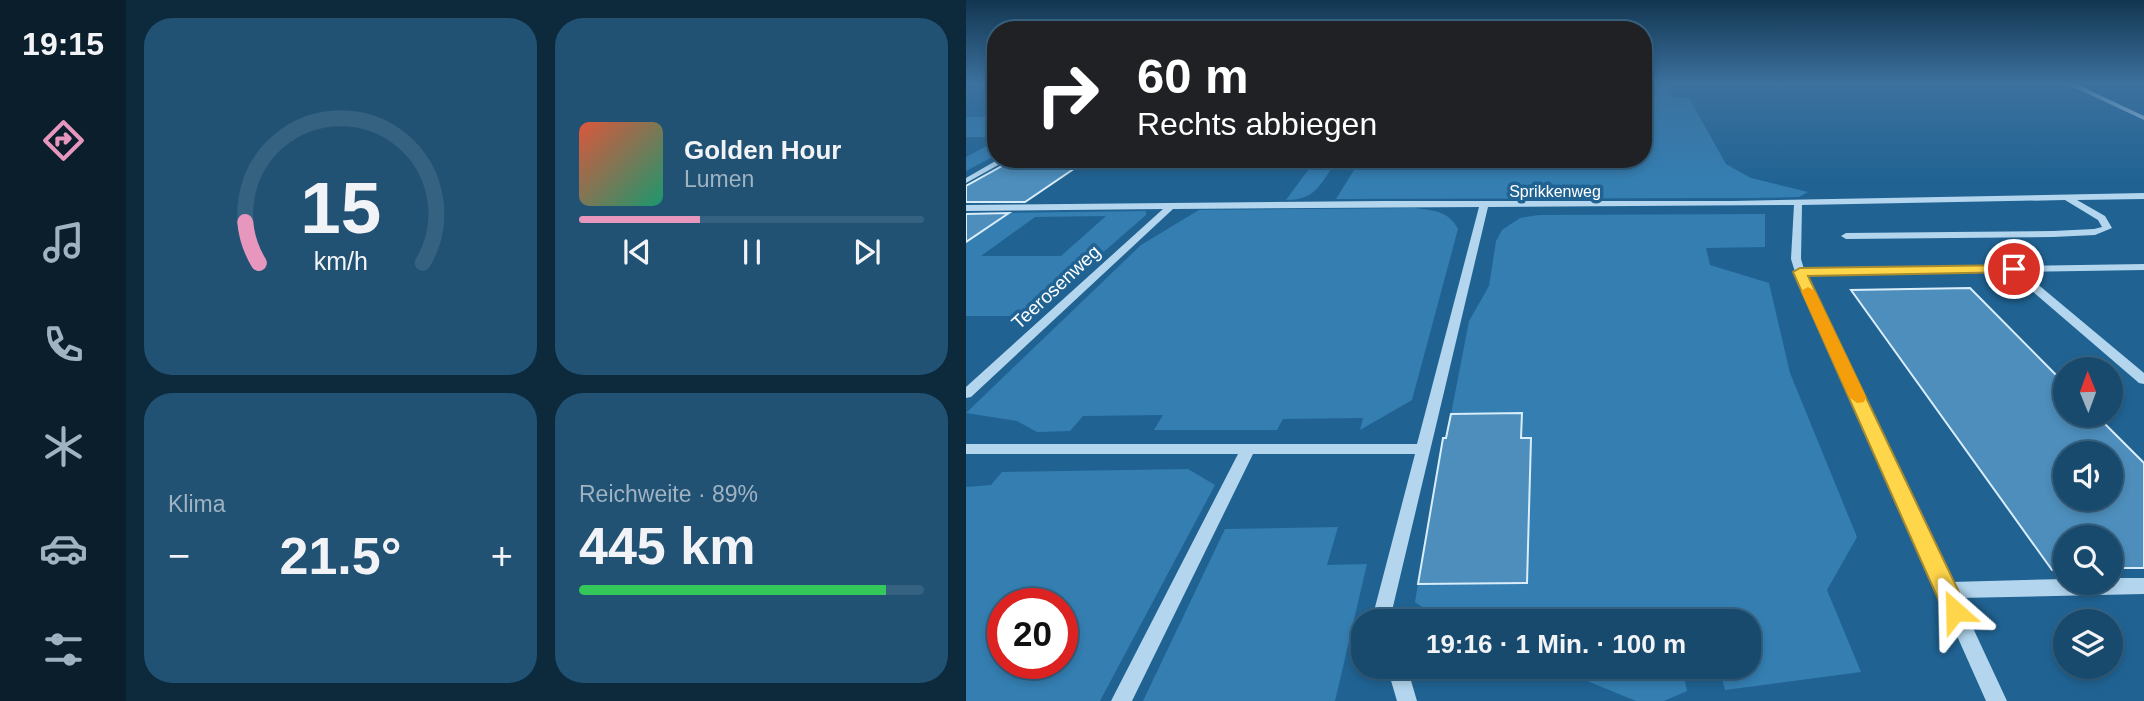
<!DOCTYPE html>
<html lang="de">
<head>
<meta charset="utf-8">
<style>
	body { margin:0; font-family:Helvetica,sans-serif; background:#215173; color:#f1f3f6; height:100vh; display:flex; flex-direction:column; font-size:26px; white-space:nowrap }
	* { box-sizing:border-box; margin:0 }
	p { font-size:23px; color:#9fb3c2 }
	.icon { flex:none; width:38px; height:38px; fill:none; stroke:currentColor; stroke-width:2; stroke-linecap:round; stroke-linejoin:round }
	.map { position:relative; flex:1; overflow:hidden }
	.panel { display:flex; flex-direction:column; gap:18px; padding:18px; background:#0d293c; width:840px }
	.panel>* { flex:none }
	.hud { position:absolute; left:21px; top:21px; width:665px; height:147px; border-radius:28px; box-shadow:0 4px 10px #0003,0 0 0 2px #366281; background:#202124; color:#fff; overflow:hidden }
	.needle { width:46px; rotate:359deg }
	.controls { position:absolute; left:1087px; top:357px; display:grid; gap:14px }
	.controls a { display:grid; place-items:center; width:70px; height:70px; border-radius:50%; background:#184a6e; box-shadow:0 4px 10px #0003,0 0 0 2px #366281; font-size:35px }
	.speed { position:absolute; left:21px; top:588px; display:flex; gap:14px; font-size:35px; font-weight:700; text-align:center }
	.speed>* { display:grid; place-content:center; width:91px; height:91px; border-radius:50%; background:#184a6e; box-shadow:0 4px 10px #0003,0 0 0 2px #366281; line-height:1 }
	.speed .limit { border:10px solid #d22; background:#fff; color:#111 }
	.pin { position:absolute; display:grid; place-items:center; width:60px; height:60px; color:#fff; margin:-30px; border:4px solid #fff; border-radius:50%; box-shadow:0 2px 7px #0007 }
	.me { position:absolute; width:77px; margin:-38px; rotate:335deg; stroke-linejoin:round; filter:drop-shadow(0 0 5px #0008) }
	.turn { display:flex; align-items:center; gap:24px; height:147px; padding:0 35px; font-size:32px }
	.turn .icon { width:91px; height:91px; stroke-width:2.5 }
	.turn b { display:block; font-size:49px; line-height:60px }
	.big { font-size:52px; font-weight:600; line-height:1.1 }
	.panel .widget { flex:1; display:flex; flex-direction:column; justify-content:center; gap:10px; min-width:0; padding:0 24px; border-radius:28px; background:#215173 }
	.panel .dial { align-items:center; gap:0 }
	.dial svg { height:182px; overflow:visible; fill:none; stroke:#366281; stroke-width:7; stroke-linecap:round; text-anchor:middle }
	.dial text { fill:#f1f3f6; stroke:none }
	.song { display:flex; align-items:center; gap:21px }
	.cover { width:84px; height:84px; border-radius:10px; background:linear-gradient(135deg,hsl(10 70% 55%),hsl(160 70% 35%)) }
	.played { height:7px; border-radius:4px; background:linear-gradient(90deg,#e797bd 35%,#366281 35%) }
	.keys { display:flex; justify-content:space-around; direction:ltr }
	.heat { display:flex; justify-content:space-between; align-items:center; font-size:38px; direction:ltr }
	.charge { height:10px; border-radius:5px; background:linear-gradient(90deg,#34c759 89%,#366281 0) }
	.panel .tiles { flex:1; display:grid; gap:18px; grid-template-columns:repeat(2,1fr) }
	.trip { position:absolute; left:385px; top:609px; width:410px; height:70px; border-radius:28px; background:#184a6e; box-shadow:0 4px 10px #0003,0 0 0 2px #366281; font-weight:600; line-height:70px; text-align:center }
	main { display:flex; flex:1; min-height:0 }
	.tabs { display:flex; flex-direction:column; width:126px; justify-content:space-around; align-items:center; background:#0a1e2c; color:#9fb3c2 }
	.tabs .icon { width:49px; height:49px }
	.tabs .current { color:#e797bd }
	.tabs b { font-size:32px; color:#f1f3f6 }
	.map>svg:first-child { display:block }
	.green { fill:#347eb1; fill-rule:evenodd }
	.building { fill:#4d8ebc; stroke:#d9edfa; stroke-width:2; fill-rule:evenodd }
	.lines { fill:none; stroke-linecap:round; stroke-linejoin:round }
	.minor { fill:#b3d6ee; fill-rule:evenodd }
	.route { fill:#ffd54a; stroke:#a68a30; stroke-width:2 }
	.slow { fill:#f59e0b }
	.labels { text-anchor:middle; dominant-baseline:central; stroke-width:7; stroke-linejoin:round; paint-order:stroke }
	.far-street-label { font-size:16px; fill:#fff; stroke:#206393 }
	.street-label { font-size:19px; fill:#fff; stroke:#206393 }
</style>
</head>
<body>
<main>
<nav class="tabs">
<b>19:15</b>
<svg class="icon current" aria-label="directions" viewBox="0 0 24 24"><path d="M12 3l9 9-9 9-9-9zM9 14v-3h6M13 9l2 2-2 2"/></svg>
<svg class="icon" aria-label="music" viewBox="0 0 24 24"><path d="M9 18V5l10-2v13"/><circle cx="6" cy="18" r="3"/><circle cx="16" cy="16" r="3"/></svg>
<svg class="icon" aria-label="phone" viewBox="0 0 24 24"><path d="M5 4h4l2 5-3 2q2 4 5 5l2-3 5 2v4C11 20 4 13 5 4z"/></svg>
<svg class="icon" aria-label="climate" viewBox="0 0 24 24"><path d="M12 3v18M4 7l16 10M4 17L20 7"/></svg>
<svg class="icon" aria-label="car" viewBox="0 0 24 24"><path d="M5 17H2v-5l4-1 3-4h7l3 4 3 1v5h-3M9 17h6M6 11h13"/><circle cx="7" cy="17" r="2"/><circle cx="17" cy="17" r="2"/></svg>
<svg class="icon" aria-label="filters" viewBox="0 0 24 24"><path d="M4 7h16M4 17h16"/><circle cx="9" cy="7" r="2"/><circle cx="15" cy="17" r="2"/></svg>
</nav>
<section class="panel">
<div class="tiles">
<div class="widget dial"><svg viewBox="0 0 100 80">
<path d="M14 69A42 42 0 1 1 86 69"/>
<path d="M14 69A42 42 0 0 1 8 51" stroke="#e797bd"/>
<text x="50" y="56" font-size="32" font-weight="700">15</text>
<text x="50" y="72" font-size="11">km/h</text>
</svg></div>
<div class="widget">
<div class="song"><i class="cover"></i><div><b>Golden Hour</b><p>Lumen</p></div></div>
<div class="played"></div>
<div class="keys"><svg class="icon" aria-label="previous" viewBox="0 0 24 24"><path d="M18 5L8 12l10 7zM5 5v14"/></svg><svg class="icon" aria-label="pause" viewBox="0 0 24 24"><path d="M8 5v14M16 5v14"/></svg><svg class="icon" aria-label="next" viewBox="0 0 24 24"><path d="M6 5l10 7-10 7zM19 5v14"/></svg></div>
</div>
<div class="widget"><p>Klima</p>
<div class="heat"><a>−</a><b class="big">21.5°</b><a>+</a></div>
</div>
<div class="widget"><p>Reichweite · 89%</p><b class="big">445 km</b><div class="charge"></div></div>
</div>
</section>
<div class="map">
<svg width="1178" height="701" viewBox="0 0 1178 701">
	<rect width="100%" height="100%" fill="#206393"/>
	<!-- green -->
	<path class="green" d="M 677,83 L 700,83 L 711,106 L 708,98 L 723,98 L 760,164 L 785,178 L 842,192 L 833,197 L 785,198 L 370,199 L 395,159 L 677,159 Z
		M 0,117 L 30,117 L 30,131 L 18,137 L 0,137 Z
		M 30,141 L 30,155 L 0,171 L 0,157 Z
		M 348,162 L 356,162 L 366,168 C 352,188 347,200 320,200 Z
		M 448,208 C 467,210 483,211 492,229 L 446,400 L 394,430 L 397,418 L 317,419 L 311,430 L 188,430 L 197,415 L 117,416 L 104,431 L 71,432 L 51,421 L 0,413 L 175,245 L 233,210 Z
		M 180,211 L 180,215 L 64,316 L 0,316 L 0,242 L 39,213 ZM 140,216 L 95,256 L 15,256 L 69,217 Z
		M 799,214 L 799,247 L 740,248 L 744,265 L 803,283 L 824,373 L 891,537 L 861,590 L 895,672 L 759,690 L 753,667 L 782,667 L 782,621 L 743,621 L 740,610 L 706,612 L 708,621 L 476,621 L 449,602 L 452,584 L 561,582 L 565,439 L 555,438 L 556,414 L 485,414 L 503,321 L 523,286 L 530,241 L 536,230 L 554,218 L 573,215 Z
		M 222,469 L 249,485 L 134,701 L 0,701 L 0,487 L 25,485 L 36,472 ZM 37,604 L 96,604 L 96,663 L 37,663 Z
		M 372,527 L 361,565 L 401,564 L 369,701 L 177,701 L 259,529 Z
		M 587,667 L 716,667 L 721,691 L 698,701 L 670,701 Z"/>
	<!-- building -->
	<path class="building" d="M 36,166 L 112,166 L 59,202 L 0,202 L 0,186 Z
		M 43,213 L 0,242 L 0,214 Z
		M 1004,288 L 1099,384 L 1099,415 L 1130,415 L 1178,463 L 1178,568 L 1144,568 L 1144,537 L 1099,537 L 1099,569 L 1086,570 L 885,290 ZM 1099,453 L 1144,453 L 1144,499 L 1099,499 Z
		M 556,413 L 555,438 L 565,438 L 561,583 L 452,584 L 477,438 L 480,438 L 485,414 Z"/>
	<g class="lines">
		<!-- minor -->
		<path class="minor" d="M 1099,83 L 1108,83 L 1178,116 L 1178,120 Z
			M 33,159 L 43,159 L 0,183 L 0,178 Z
			M 1178,193 L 1178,199 L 1111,200 L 1139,216 L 1146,228 L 1129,235 L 1087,237 L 880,239 L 875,236 L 880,233 L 1087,231 L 1128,229 L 1136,227 L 1132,220 L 1099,200 L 836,205 L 835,259 L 838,269 L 1178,264 L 1178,270 L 1057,272 L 1178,373 L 1178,384 L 1173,383 L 1044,272 L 841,275 L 985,582 L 1099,579 L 1099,583 L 1144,583 L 1144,578 L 1178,578 L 1178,594 L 993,598 L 1041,701 L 1020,701 L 829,272 L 825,259 L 828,205 L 522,207 L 425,615 L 427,621 L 409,621 L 407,615 L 449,454 L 287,454 L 166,701 L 145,701 L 272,454 L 0,454 L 0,444 L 451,444 L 513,207 L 207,209 L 5,397 L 0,398 L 0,387 L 197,209 L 0,211 L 0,205 L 419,201 L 766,201 Z
			M 421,667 L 441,667 L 451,701 L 431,701 Z"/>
	</g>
	<!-- sky -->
	<linearGradient id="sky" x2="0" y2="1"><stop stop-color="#123651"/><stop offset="0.46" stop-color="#3c719e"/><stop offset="1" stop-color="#3c719e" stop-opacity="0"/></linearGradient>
	<rect width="1178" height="182" fill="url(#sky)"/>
	<!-- route -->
	<path class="route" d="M 1048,265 L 1054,269 L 1052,272 L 842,276 L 1002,611 L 998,619 L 989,622 L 981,619 L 827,272 L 834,268 Z"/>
	<!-- slow -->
	<path class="slow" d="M 842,287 L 849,291 L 900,397 L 898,402 L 891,403 L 883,397 L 835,291 Z"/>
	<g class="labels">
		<!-- far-street labels -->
		<g class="far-street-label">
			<text x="589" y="191">Sprikkenweg</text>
		</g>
		<!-- street labels -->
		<g class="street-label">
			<text transform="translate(90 287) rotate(-43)">Teerosenweg</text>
		</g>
	</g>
</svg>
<div class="controls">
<a><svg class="needle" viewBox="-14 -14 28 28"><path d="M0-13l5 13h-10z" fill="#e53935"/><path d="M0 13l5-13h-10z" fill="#9fb3c2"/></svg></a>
<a><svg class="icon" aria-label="sound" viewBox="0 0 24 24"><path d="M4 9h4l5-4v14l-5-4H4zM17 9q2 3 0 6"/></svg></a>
<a><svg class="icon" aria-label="search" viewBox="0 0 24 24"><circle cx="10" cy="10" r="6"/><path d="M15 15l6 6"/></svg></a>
<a><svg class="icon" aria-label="layers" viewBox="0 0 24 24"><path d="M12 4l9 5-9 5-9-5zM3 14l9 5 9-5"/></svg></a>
</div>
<div class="speed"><div class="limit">20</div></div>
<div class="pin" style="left:1048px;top:269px;background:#d93025"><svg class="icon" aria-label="arrive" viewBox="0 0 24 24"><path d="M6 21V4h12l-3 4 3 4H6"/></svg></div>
<svg class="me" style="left:989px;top:611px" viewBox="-20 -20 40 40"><path d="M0-17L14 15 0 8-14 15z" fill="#ffd54a" stroke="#fff" stroke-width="4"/></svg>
<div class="trip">19:16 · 1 Min. · 100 m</div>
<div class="hud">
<div class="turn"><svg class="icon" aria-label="right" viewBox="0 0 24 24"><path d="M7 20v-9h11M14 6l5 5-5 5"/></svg><div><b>60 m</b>Rechts abbiegen</div></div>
</div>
</div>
</main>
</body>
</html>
